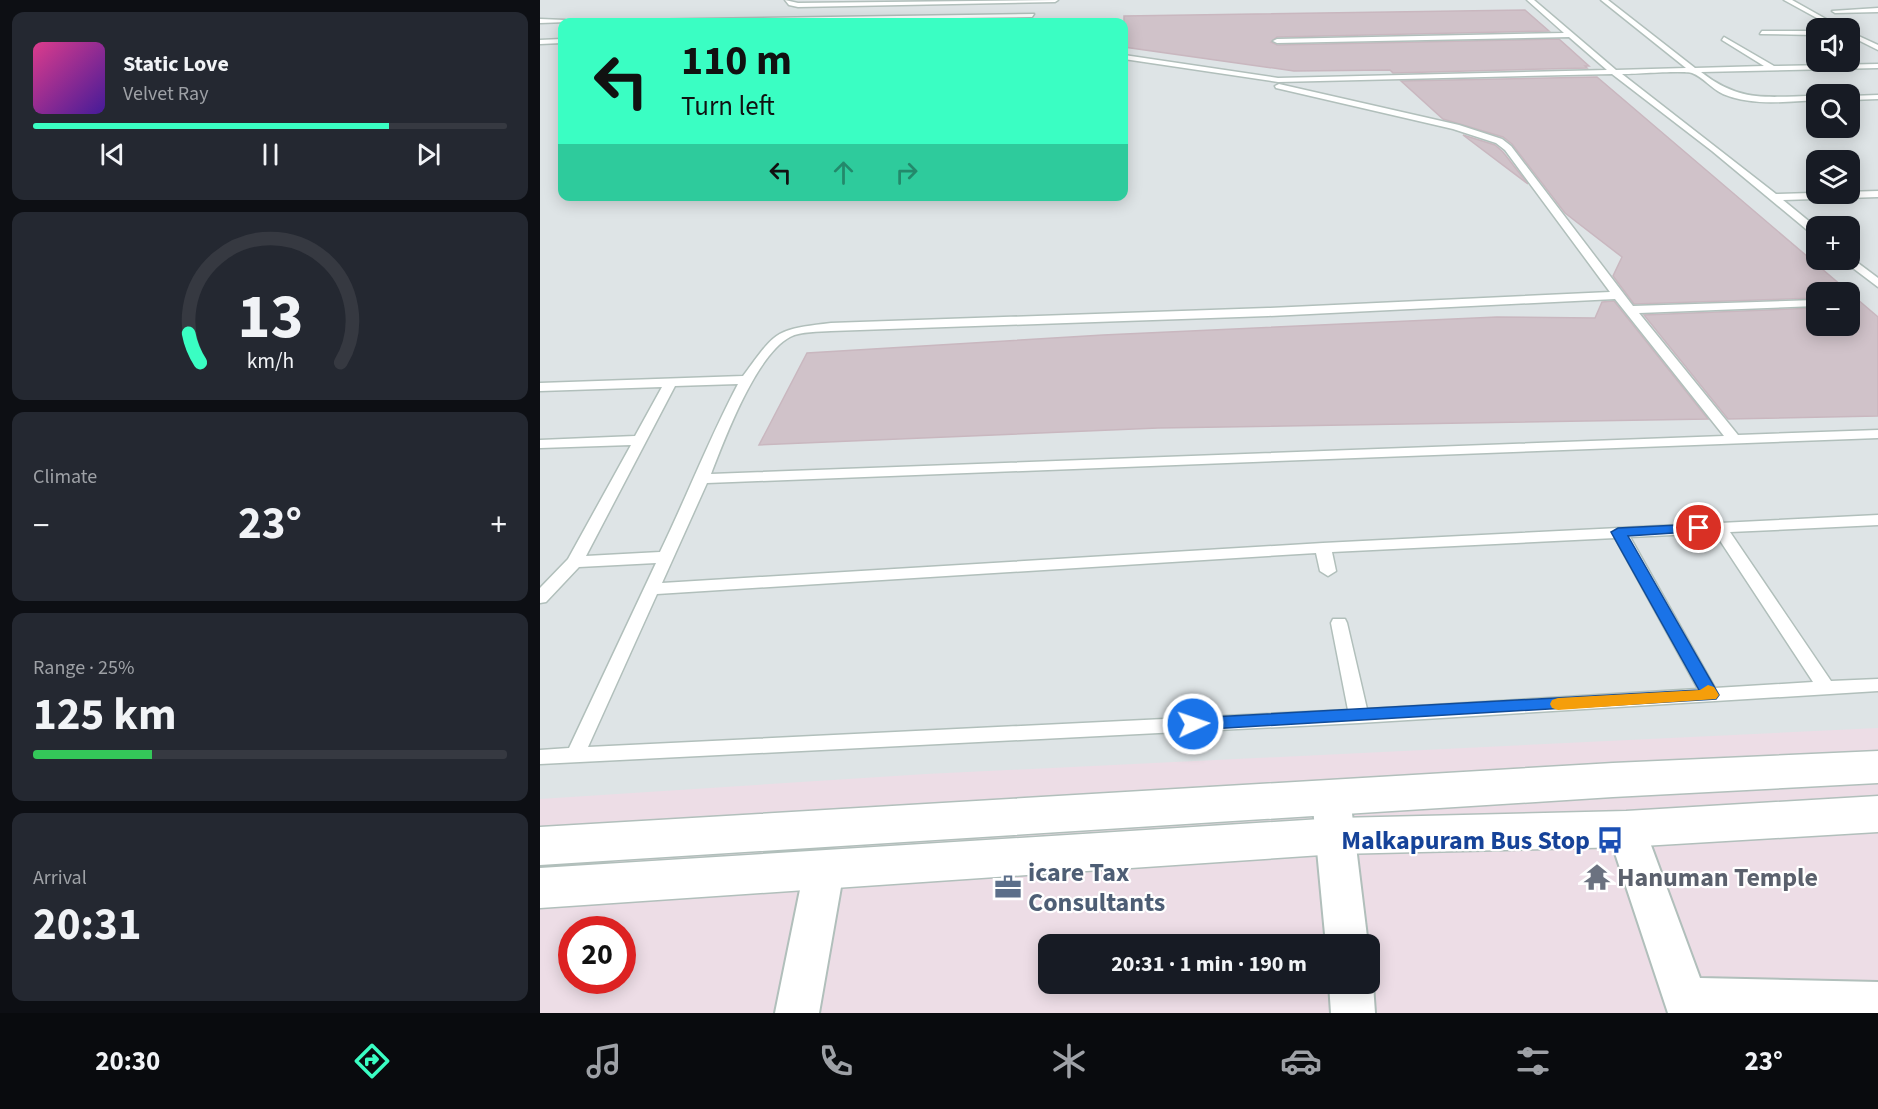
<!DOCTYPE html>
<html lang="en">
<head>
<meta charset="utf-8">
<style>
	body { margin:0; font-family:"Source Sans 3",sans-serif; background:#242831; color:#f1f3f6; height:100vh; display:flex; flex-direction:column; font-size:22px; white-space:nowrap }
	* { box-sizing:border-box; margin:0 }
	p { font-size:20px; color:#9ea1a6 }
	.icon { flex:none; width:33px; height:33px; fill:none; stroke:currentColor; stroke-width:2; stroke-linecap:round; stroke-linejoin:round }
	.map { position:relative; flex:1; overflow:hidden }
	.sheet { display:flex; flex-direction:column; gap:12px; padding:12px; background:#0d0f14; width:540px }
	.sheet>* { flex:none }
	.top-card { position:absolute; left:18px; top:18px; width:570px; height:183px; border-radius:12px; box-shadow:0 3px 15px #0003; background:#3afec3; color:#111; overflow:hidden }
	.buttons { position:absolute; left:1266px; top:18px; display:grid; gap:12px }
	.buttons a { display:grid; place-items:center; width:54px; height:54px; border-radius:12px; background:#171b24; box-shadow:0 3px 15px #0003; font-size:30px }
	.speed { position:absolute; left:18px; top:916px; display:flex; gap:12px; font-size:30px; font-weight:700; text-align:center }
	.speed>* { display:grid; place-content:center; width:78px; height:78px; border-radius:50%; background:#171b24; box-shadow:0 3px 15px #0003; line-height:1 }
	.speed .limit { border:9px solid #d22; background:#fff; color:#111 }
	.pin { position:absolute; display:grid; place-items:center; width:51px; height:51px; color:#fff; margin:-26px; border:3px solid #fff; border-radius:50%; box-shadow:0 2px 6px #0007 }
	.me { position:absolute; width:66px; margin:-33px; rotate:87deg; stroke-linejoin:round; filter:drop-shadow(0 0 4px #0008) }
	.turn { display:flex; align-items:center; gap:21px; height:126px; padding:0 24px; font-size:27px }
	.turn .icon { width:78px; height:78px; stroke-width:2.5 }
	.turn b { display:block; font-size:42px; line-height:51px }
	.lanes { display:flex; align-items:center; height:57px; padding:0 24px; background:#0003; justify-content:center; gap:30px; direction:ltr }
	.lanes .off { opacity:.35 }
	.big { font-size:45px; font-weight:700; line-height:1.1 }
	.sheet .widget { flex:1; display:flex; flex-direction:column; justify-content:center; gap:9px; min-width:0; padding:0 21px; border-radius:12px; background:#242831 }
	.sheet .dial { align-items:center; gap:0 }
	.dial svg { height:156px; overflow:visible; fill:none; stroke:#363941; stroke-width:7; stroke-linecap:round; text-anchor:middle }
	.dial text { fill:#f1f3f6; stroke:none }
	.song { display:flex; align-items:center; gap:18px }
	.cover { width:72px; height:72px; border-radius:9px; background:linear-gradient(135deg,hsl(330 70% 55%),hsl(260 70% 35%)) }
	.played { height:6px; border-radius:3px; background:linear-gradient(90deg,#3afec3 75%,#363941 75%) }
	.keys { display:flex; justify-content:space-around; direction:ltr }
	.heat { display:flex; justify-content:space-between; align-items:center; font-size:33px; direction:ltr }
	.charge { height:9px; border-radius:4px; background:linear-gradient(90deg,#34c759 25%,#363941 0) }
	.trip { position:absolute; left:498px; top:934px; width:342px; height:60px; border-radius:12px; background:#171b24; box-shadow:0 3px 15px #0003; font-weight:700; line-height:60px; text-align:center }
	.tabs { display:flex; height:96px; justify-content:space-around; align-items:center; background:#090b0e; color:#9ea1a6 }
	.tabs .icon { width:42px; height:42px }
	.tabs .active { color:#3afec3 }
	.tabs b { font-size:27px; color:#f1f3f6 }
	main { display:flex; flex:1; min-height:0 }
	.map>svg:first-child { display:block }
	.industrial { fill:#dee4e6; fill-rule:evenodd }
	.building { fill:#d0c2c9; stroke:#c9b7bf; stroke-width:1.5 }
	.lines { fill:none; stroke-linecap:round; stroke-linejoin:round }
	.lane-casing { stroke:#b1bfbb; stroke-width:3 }
	.street-casing { stroke:#b1bfbb; stroke-width:4 }
	.secondary-casing { stroke:#b1bfbb; stroke-width:3 }
	.lane { fill:#fff; fill-rule:evenodd }
	.street { fill:#fff; fill-rule:evenodd }
	.secondary { fill:#fff; fill-rule:evenodd }
	.route { fill:#1a73e8; stroke:#114b97; stroke-width:1.5 }
	.slow { fill:#f59e0b }
	.labels { text-anchor:middle; dominant-baseline:central; stroke-width:4.5; stroke-linejoin:round; paint-order:stroke }
	.near-transit-label { font-size:26px; font-weight:bold; fill:#164399; stroke:#fff; text-anchor:end }
	.near-service-label { font-size:26px; font-weight:bold; fill:#4e5e75; stroke:#fff; text-anchor:start }
	.near-worship-label { font-size:26px; font-weight:bold; fill:#5b616d; stroke:#fff; text-anchor:start }
</style>
</head>
<body>
<main>
<section class="sheet">
<div class="widget">
<div class="song"><i class="cover"></i><div><b>Static Love</b><p>Velvet Ray</p></div></div>
<div class="played"></div>
<div class="keys"><svg class="icon" aria-label="previous" viewBox="0 0 24 24"><path d="M18 5L8 12l10 7zM5 5v14"/></svg><svg class="icon" aria-label="pause" viewBox="0 0 24 24"><path d="M8 5v14M16 5v14"/></svg><svg class="icon" aria-label="next" viewBox="0 0 24 24"><path d="M6 5l10 7-10 7zM19 5v14"/></svg></div>
</div>
<div class="widget dial"><svg viewBox="0 0 100 80">
<path d="M14 69A42 42 0 1 1 86 69"/>
<path d="M14 69A42 42 0 0 1 8 54" stroke="#3afec3"/>
<text x="50" y="56" font-size="32" font-weight="700">13</text>
<text x="50" y="72" font-size="11">km/h</text>
</svg></div>
<div class="widget"><p>Climate</p>
<div class="heat"><a>−</a><b class="big">23°</b><a>+</a></div>
</div>
<div class="widget"><p>Range · 25%</p><b class="big">125 km</b><div class="charge"></div></div>
<div class="widget"><p>Arrival</p><b class="big">20:31</b></div>
</section>
<div class="map">
<svg width="1338" height="1013" viewBox="0 0 1338 1013">
	<rect width="100%" height="100%" fill="#eddde6"/>
	<!-- industrial -->
	<path class="industrial" d="M 0,0 L 1338,0 L 1338,728 L 386,774 L 0,799 ZM 22,22 L 584,22 L 584,196 L 22,196 ZM 1276,28 L 1310,28 L 1310,62 L 1276,62 ZM 1276,94 L 1310,94 L 1310,128 L 1276,128 ZM 1276,160 L 1310,160 L 1310,194 L 1276,194 ZM 1276,226 L 1310,226 L 1310,260 L 1276,260 ZM 1276,292 L 1310,292 L 1310,326 L 1276,326 Z"/>
	<!-- building -->
	<path class="building" d="M 985,10 L 1009,31 L 737,37 L 731,42 L 737,45 L 1019,39 L 1049,66 L 1045,66 L 1047,68 L 853,73 L 850,70 L 754,71 L 584,47 L 584,16 Z
		M 1057,77 L 1309,292 L 1276,292 L 1276,298 L 1094,304 L 1073,276 L 1082,257 L 1025,213 L 972,144 L 963,137 L 903,119 L 861,81 Z
		M 923,135 L 955,145 L 963,152 L 988,184 Z
		M 1310,293 L 1338,317 L 1338,416 L 1188,419 L 1104,315 L 1276,308 L 1276,326 L 1310,326 Z
		M 1074,301 L 1168,419 L 618,428 L 219,445 L 267,353 L 563,335 L 957,317 L 1055,318 L 1062,302 Z"/>
	<g class="lines">
		<defs>
			<path id="lane" d="M 245,0 L 258,3 L 518,0 L 515,2 L 258,7 L 249,5 Z
				M 987,0 L 994,0 L 1076,70 L 1146,68 L 1061,0 L 1068,0 L 1155,68 L 1224,66 L 1182,40 L 1184,37 L 1234,66 L 1338,64 L 1338,68 L 1161,72 C 1202,104 1229,96 1276,96 L 1276,100 C 1245,102 1212,106 1183,94 C 1172,89 1163,77 1152,73 C 1144,70 1094,74 1082,74 L 1236,194 L 1338,191 L 1338,197 L 1243,200 L 1276,227 L 1276,235 L 1272,234 L 1172,151 L 1072,74 L 738,82 L 584,59 L 584,55 L 738,78 L 1067,70 L 1029,37 L 737,43 L 733,41 L 737,39 L 1024,33 Z
				M 1244,0 L 1252,0 L 1302,28 L 1295,28 Z
				M 1338,8 L 1338,12 L 1295,13 L 1292,11 Z
				M 494,14 L 492,17 L 93,22 L 96,20 Z
				M 0,19 L 25,20 L 28,22 L 0,23 Z
				M 1222,31 L 1276,31 L 1276,35 L 1220,34 Z
				M 1310,32 L 1338,45 L 1338,50 L 1310,36 Z
				M 22,39 L 22,43 L 0,44 L 0,40 Z
				M 739,84 L 919,125 L 962,139 L 971,146 L 1093,306 L 1276,300 L 1276,306 L 1099,313 L 1198,435 L 1338,430 L 1338,438 L 167,483 L 122,583 L 783,543 L 1338,515 L 1338,525 L 1190,532 L 1291,681 L 1338,679 L 1338,691 L 819,723 L 0,764 L 0,750 L 29,748 L 116,563 L 39,567 L 6,602 L 0,603 L 0,588 L 28,559 L 91,445 L 0,448 L 0,440 L 95,436 L 122,387 L 0,391 L 0,383 L 203,376 C 237,330 234,330 291,323 L 728,308 L 1070,292 L 965,150 L 956,143 L 913,129 L 736,88 L 735,86 ZM 1075,299 L 1184,436 L 171,474 C 185,438 216,355 250,337 C 261,331 279,332 291,331 L 728,316 ZM 198,384 C 169,439 147,496 120,552 L 46,556 L 135,386 ZM 1175,533 L 1273,682 L 1175,688 L 1090,537 ZM 1075,538 L 1158,689 L 827,709 L 807,623 L 805,619 L 793,619 L 791,623 L 808,710 L 48,747 L 117,594 L 776,553 L 780,571 L 788,576 L 796,571 L 792,552 Z
				M 1338,95 L 1338,99 L 1310,100 L 1310,96 Z
				M 1310,257 L 1338,278 L 1338,287 L 1305,262 L 1304,260 L 1310,260 Z"/>
			<path id="street" d="M 791,782 L 804,787 L 810,797 L 828,945 L 786,945 L 772,797 L 778,787 Z
				M 1086,813 L 1100,818 L 1105,829 L 1160,978 L 1338,982 L 1338,1013 L 1128,1013 L 1067,829 L 1072,818 Z
				M 284,853 L 298,858 L 304,870 L 279,1013 L 235,1013 L 264,870 L 270,858 Z
				M 830,976 L 833,984 L 835,1013 L 791,1013 L 789,984 L 830,984 Z"/>
			<path id="secondary" d="M 1338,751 L 1338,783 L 1073,797 L 0,865 L 0,827 L 1073,763 Z
				M 1338,796 L 1338,832 L 1086,847 L 797,854 L 0,908 L 0,868 L 797,818 L 1086,811 Z"/>
		</defs>
		<!-- lane casing -->
		<use href="#lane" class="lane-casing"/>
		<!-- street casing -->
		<use href="#street" class="street-casing"/>
		<!-- secondary casing -->
		<use href="#secondary" class="secondary-casing"/>
		<!-- lane -->
		<use href="#lane" class="lane"/>
		<!-- street -->
		<use href="#street" class="street"/>
		<!-- secondary -->
		<use href="#secondary" class="secondary"/>
	</g>
	<!-- route -->
	<path class="route" d="M 1159,524 L 1164,525 L 1166,528 L 1164,531 L 1088,536 L 1179,695 L 1176,699 L 653,730 L 647,729 L 644,724 L 647,720 L 653,718 L 1159,690 L 1071,532 L 1078,528 Z"/>
	<!-- slow -->
	<path class="slow" d="M 1168,685 L 1174,687 L 1179,695 L 1176,699 L 1018,710 L 1012,708 L 1010,704 L 1012,700 L 1018,698 L 1160,690 Z"/>
	<!-- icons -->
	<defs>
		<symbol id="bus-bare" viewBox="-9 -9 18 18"><path d="M-5-6H5V4H4V6H2V4H-2V6H-4V4H-5ZM-3.5-4V0h7V-4ZM-3.5 1.2v1.5H-2V1.2ZM2 1.2v1.5H3.5V1.2Z" fill="#1a4fb4" stroke="#fff" stroke-width="2.5" paint-order="stroke"/></symbol>
		<symbol id="temple-bare" viewBox="-9 -9 18 18"><path d="M0-6L5-2H3V0L6.5 2.5H4V6H1.5V3h-3V6H-4V2.5H-6.5L-3 0V-2H-5Z" fill="#6b7280" stroke="#fff" stroke-width="2.5" paint-order="stroke"/></symbol>
		<symbol id="office-bare" viewBox="-9 -9 18 18"><path d="M-6-3h4V-5.5h4V-3h4V5H-6ZM-1-4.5V-3h2v-1.5ZM-6 0V1H6V0Z" fill="#5c6f8a" stroke="#fff" stroke-width="2.5" paint-order="stroke"/></symbol>
	</defs>
	<g fill-rule="evenodd">
		<use href="#bus-bare" x="1051" y="821" width="38" height="38"/>
		<use href="#temple-bare" x="1038" y="858" width="38" height="38"/>
		<use href="#office-bare" x="449" y="868" width="38" height="38"/>
	</g>
	<g class="labels">
		<!-- near-transit labels -->
		<g class="near-transit-label">
			<text x="1050" y="840">Malkapuram Bus Stop</text>
		</g>
		<!-- near-service labels -->
		<g class="near-service-label">
			<text x="488" y="872">icare Tax<tspan x="488" dy="30">Consultants</tspan></text>
		</g>
		<!-- near-worship labels -->
		<g class="near-worship-label">
			<text x="1077" y="877">Hanuman Temple</text>
		</g>
	</g>
</svg>
<div class="buttons">
<a><svg class="icon" aria-label="sound" viewBox="0 0 24 24"><path d="M4 9h4l5-4v14l-5-4H4zM17 9q2 3 0 6"/></svg></a>
<a><svg class="icon" aria-label="search" viewBox="0 0 24 24"><circle cx="10" cy="10" r="6"/><path d="M15 15l6 6"/></svg></a>
<a><svg class="icon" aria-label="layers" viewBox="0 0 24 24"><path d="M12 4l9 5-9 5-9-5zM3 14l9 5 9-5"/></svg></a>
<a>+</a>
<a>−</a>
</div>
<div class="speed"><div class="limit">20</div></div>
<div class="pin" style="left:1159px;top:528px;background:#d93025"><svg class="icon" aria-label="arrive" viewBox="0 0 24 24"><path d="M6 21V4h12l-3 4 3 4H6"/></svg></div>
<svg class="me" style="left:653px;top:724px" viewBox="-20 -20 40 40"><circle r="17" fill="#1a73e8" stroke="#fff" stroke-width="3"/><path d="M0-11L8 9 0 5-8 9z" fill="#fff"/></svg>
<div class="trip">20:31 · 1 min · 190 m</div>
<div class="top-card">
<div class="turn"><svg class="icon" aria-label="left" viewBox="0 0 24 24"><path d="M17 20v-9H6M10 6l-5 5 5 5"/></svg><div><b>110 m</b>Turn left</div></div>
<div class="lanes"><svg class="icon" aria-label="left" viewBox="0 0 24 24"><path d="M17 20v-9H6M10 6l-5 5 5 5"/></svg><svg class="icon off" aria-label="ahead" viewBox="0 0 24 24"><path d="M12 20V5M6 11l6-6 6 6"/></svg><svg class="icon off" aria-label="right" viewBox="0 0 24 24"><path d="M7 20v-9h11M14 6l5 5-5 5"/></svg></div>
</div>
</div>
</main>
<nav class="tabs">
<b>20:30</b>
<svg class="icon active" aria-label="directions" viewBox="0 0 24 24"><path d="M12 3l9 9-9 9-9-9zM9 14v-3h6M13 9l2 2-2 2"/></svg>
<svg class="icon" aria-label="music" viewBox="0 0 24 24"><path d="M9 18V5l10-2v13"/><circle cx="6" cy="18" r="3"/><circle cx="16" cy="16" r="3"/></svg>
<svg class="icon" aria-label="phone" viewBox="0 0 24 24"><path d="M5 4h4l2 5-3 2q2 4 5 5l2-3 5 2v4C11 20 4 13 5 4z"/></svg>
<svg class="icon" aria-label="climate" viewBox="0 0 24 24"><path d="M12 3v18M4 7l16 10M4 17L20 7"/></svg>
<svg class="icon" aria-label="car" viewBox="0 0 24 24"><path d="M5 17H2v-5l4-1 3-4h7l3 4 3 1v5h-3M9 17h6M6 11h13"/><circle cx="7" cy="17" r="2"/><circle cx="17" cy="17" r="2"/></svg>
<svg class="icon" aria-label="filters" viewBox="0 0 24 24"><path d="M4 7h16M4 17h16"/><circle cx="9" cy="7" r="2"/><circle cx="15" cy="17" r="2"/></svg>
<b>23°</b>
</nav>
</body>
</html>
